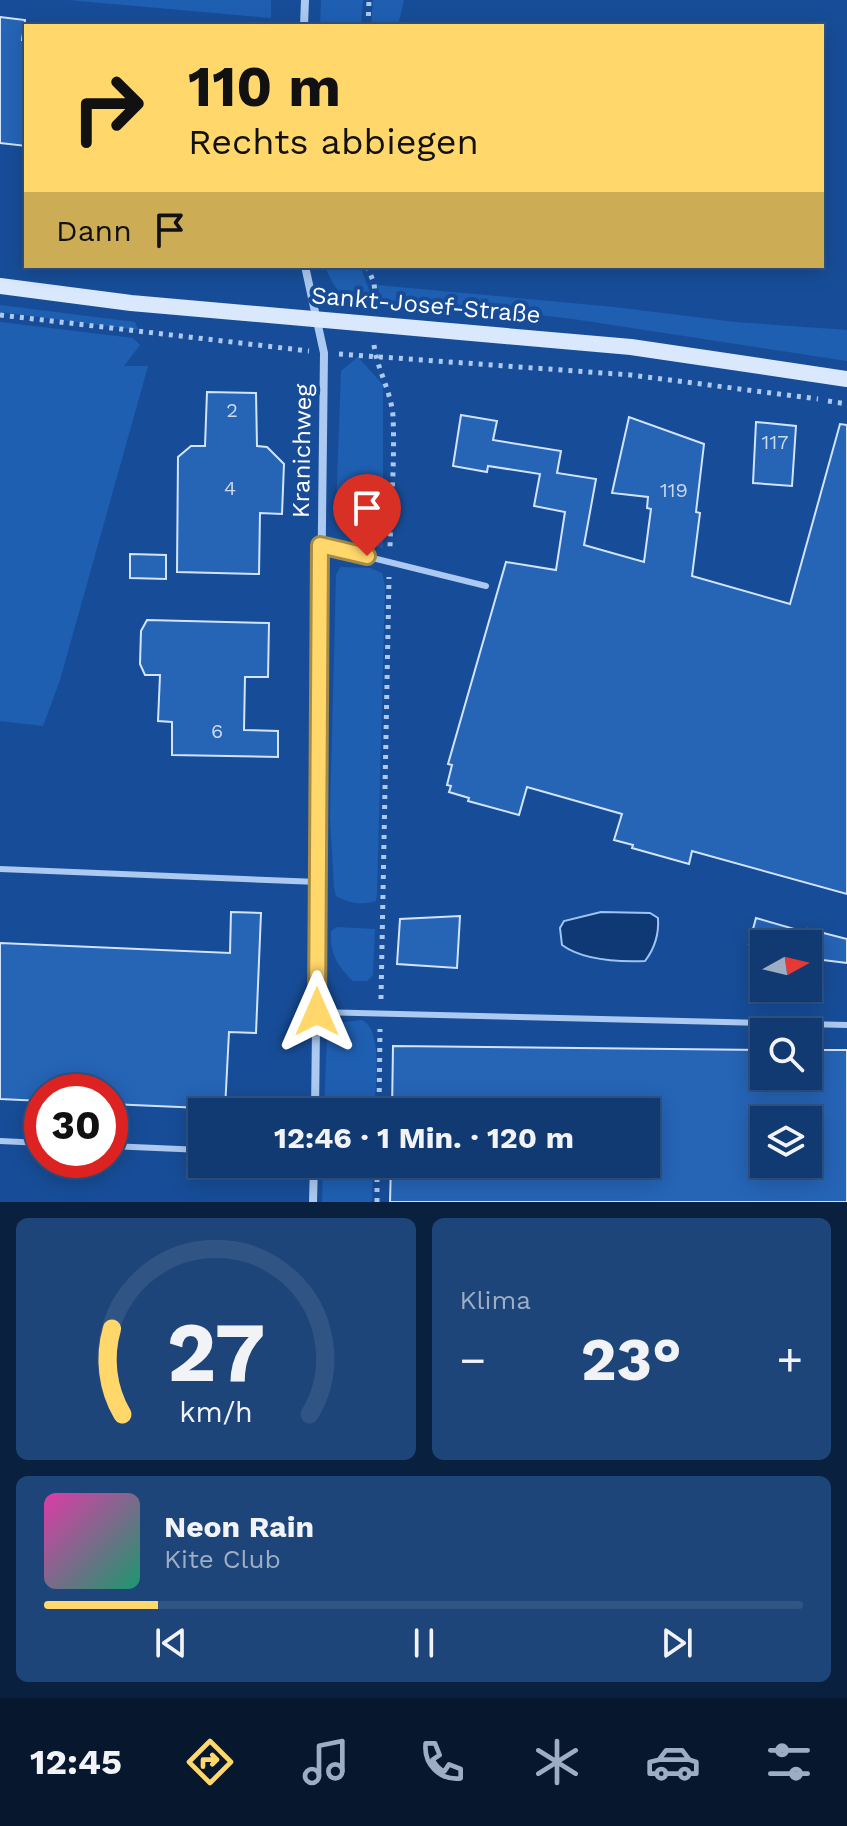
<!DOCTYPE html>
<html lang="de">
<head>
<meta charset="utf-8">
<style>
	body { margin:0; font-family:"Work Sans",sans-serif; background:#1e457a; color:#f1f3f6; height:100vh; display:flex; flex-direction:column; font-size:30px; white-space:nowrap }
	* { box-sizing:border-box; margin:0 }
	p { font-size:26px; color:#9cadc4 }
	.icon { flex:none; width:44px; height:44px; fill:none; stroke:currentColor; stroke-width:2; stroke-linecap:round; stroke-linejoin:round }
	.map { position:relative; height:1202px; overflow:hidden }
	.panel { display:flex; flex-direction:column; gap:16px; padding:16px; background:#09203f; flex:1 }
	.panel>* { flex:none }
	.top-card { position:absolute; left:24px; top:24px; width:800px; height:244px; border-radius:0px; box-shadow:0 4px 20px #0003,0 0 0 2px #305484; background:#ffd76b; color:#111; overflow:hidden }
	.needle { width:52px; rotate:82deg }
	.fabs { position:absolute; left:750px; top:930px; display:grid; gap:16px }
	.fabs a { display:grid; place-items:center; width:72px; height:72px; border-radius:0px; background:#113a72; box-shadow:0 4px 20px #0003,0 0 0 2px #305484; font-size:40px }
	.speed { position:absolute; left:24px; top:1074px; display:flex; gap:16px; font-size:40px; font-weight:700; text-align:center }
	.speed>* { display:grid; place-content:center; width:104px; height:104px; border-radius:50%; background:#113a72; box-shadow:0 4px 20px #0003,0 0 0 2px #305484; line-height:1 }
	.speed .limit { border:12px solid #d22; background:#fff; color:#111 }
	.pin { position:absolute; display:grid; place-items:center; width:68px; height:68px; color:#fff; margin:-82px -34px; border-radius:50% 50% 50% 0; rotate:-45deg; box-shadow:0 0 8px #0007 }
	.pin .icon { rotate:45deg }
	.me { position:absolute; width:88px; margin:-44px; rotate:0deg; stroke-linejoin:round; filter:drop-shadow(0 0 6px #0008) }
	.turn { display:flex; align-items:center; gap:28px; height:168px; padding:0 32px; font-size:36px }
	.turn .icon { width:104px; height:104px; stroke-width:2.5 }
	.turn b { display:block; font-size:56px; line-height:68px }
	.then { display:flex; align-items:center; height:76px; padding:0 32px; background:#0003; gap:16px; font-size:30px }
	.big { font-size:60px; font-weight:700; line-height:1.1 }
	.panel .tile { flex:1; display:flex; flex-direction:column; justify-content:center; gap:12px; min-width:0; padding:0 28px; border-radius:12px; background:#1e457a }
	.panel .dial { align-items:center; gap:0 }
	.dial svg { height:208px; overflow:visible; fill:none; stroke:#305484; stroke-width:7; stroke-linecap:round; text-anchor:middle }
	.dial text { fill:#f1f3f6; stroke:none }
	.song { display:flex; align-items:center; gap:24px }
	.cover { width:96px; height:96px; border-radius:12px; background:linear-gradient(135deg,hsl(320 70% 55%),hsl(160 70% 35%)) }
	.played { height:8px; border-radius:4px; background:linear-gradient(90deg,#ffd76b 15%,#305484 15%) }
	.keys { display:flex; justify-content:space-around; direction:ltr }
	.heat { display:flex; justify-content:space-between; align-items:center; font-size:44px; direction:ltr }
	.panel .tiles { flex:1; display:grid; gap:16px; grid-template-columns:1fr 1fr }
	.tile:last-child { grid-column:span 2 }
	.trip { position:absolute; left:188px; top:1098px; width:472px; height:80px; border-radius:0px; background:#113a72; box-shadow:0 4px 20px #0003,0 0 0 2px #305484; font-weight:700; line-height:80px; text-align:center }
	.tab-bar { display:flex; height:128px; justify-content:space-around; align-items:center; background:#07172e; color:#9cadc4 }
	.tab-bar .icon { width:56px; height:56px }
	.tab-bar .current { color:#ffd76b }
	.tab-bar b { font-size:36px; color:#f1f3f6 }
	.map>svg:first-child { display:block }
	.green { fill:#1f5fb2 }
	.water { fill:#0f3975; stroke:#9dc4f4; stroke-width:2 }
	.building { fill:#2664b6; stroke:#d2e4fc; stroke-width:2; fill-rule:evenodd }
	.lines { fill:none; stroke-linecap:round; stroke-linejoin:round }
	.path { stroke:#abc9f1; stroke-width:5; stroke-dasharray:4 6; stroke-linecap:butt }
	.lane { stroke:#abc9f1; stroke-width:6 }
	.street { stroke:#abc9f1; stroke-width:8 }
	.secondary { stroke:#d9e8fc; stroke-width:16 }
	.route-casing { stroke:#a68c46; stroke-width:20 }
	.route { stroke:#ffd76b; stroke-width:14 }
	.labels { text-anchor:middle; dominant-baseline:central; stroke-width:8; stroke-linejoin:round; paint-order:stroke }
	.number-label { font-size:20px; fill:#c9d8ed }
	.street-label { font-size:24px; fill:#fff; stroke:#174d98 }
</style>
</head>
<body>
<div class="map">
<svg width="847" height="1202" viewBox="0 0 847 1202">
	<rect width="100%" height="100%" fill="#174d98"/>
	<!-- green -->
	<path class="green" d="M 68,0 L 271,0 L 271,18 Z
		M 321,0 L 363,0 L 361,26 L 320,26 Z
		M 373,0 L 404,0 L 398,26 L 371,26 Z
		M 325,266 L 360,266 L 370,292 L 369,299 C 341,298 335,292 325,266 Z
		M 377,285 L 614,307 L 735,322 L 847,330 L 847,361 L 573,319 L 512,312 L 382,302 Z
		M 0,305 L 135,322 L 138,330 L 0,312 Z
		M 0,322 L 133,338 L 140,345 L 124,366 L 148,366 L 60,680 L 43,726 L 0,721 Z
		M 358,357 L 383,385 L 383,549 C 363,538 344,533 336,510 L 341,371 Z
		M 340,567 L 370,568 L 382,573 L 385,586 L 377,894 L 376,901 C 360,905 351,904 336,896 L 334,888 L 330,817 L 336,575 Z
		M 337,927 L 375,929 L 373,975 L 367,981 L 353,981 C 337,965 330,954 331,931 Z
		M 362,1020 C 384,1030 375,1091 374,1112 L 324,1112 L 327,1036 L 336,1023 Z
		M 323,1164 L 373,1164 L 372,1202 L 322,1202 Z"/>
	<!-- water -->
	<path class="water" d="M 601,912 L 650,913 L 658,918 C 659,933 655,948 645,961 C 619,962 584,961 562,945 L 560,928 L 564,921 Z"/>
	<!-- building -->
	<path class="building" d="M 0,17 L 25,20 L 22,40 L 26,41 L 26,146 L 0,143 Z
		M 207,392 L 256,393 L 257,446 L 267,447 L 284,464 L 282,514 L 260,513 L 259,574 L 177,572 L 178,457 L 191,446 L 205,446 Z
		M 461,415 L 497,421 L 493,440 L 561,451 L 557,473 L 596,479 L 584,545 L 644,562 L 651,509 L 647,508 L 648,497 L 612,493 L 629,417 L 704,444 L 696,512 L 700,513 L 692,576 L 790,604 L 840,424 L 847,425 L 847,894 L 692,851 L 689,864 L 632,848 L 633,845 L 614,840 L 622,814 L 527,787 L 519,815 L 468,801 L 469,798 L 449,792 L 451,786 L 447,785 L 452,765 L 448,764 L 506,562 L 556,570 L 565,512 L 534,506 L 540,474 L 488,466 L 487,472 L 453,466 Z
		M 756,422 L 796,426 L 792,486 L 753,483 Z
		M 130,554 L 166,555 L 166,579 L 130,578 Z
		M 147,620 L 269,623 L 268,677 L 245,677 L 244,730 L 278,731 L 278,757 L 172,755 L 172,722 L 158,721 L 160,675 L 145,675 L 140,664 L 141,631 Z
		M 231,912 L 261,913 L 256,1033 L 229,1032 L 225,1109 L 110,1104 L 110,1092 L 42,1092 L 42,1101 L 0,1099 L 0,943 L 230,953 Z
		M 460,916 L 457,968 L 397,964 L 400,919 Z
		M 756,918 L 808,933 L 808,929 L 847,939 L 847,963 L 823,960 L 808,953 L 808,944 L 749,944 Z
		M 393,1046 L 764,1050 L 764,1076 L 808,1076 L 808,1050 L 847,1050 L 847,1202 L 390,1202 L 391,1164 L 646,1164 L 646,1112 L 392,1112 ZM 764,1120 L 808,1120 L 808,1164 L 764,1164 Z"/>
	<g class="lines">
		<!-- path -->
		<path class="path" d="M 368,26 L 369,0
			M 367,266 L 374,283 L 376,303
			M 0,315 L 309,351
			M 374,345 C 377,369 391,391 393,416 C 395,460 391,504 390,547
			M 339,354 L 631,375 L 818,399
			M 828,401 L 847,404
			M 381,999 L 389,577
			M 379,1112 L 380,1029
			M 377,1202 L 377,1164"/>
		<!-- lane -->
		<path class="lane" d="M 320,545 L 486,586
			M 0,869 L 318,882
			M 317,1012 L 847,1025
			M 0,1141 L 42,1143
			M 110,1146 L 202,1150"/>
		<!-- street -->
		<path class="street" d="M 304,26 L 305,0
			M 305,266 L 324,353 L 315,1112
			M 313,1202 L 314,1164"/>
		<!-- secondary -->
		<path class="secondary" d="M 0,286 L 131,303 L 631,347 L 847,379"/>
	</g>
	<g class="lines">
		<defs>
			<path id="route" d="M 317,1012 L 320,545 L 367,556"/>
		</defs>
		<!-- route casing -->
		<use href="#route" class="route-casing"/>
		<!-- route -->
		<use href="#route" class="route"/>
	</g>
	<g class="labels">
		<!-- number labels -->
		<g class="number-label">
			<text x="232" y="410">2</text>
			<text x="775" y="442">117</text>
			<text x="230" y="488">4</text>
			<text x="674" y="490">119</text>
			<text x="217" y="731">6</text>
		</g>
		<!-- street labels -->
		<g class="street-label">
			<text transform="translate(426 305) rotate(5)">Sankt-Josef-Straße</text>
			<text transform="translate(302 451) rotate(-89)">Kranichweg</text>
		</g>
	</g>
</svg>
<div class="fabs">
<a><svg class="needle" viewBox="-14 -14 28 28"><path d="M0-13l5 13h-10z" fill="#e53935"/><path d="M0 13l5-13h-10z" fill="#9cadc4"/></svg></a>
<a><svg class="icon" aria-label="search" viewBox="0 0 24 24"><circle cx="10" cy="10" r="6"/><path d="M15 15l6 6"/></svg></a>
<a><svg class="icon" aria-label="layers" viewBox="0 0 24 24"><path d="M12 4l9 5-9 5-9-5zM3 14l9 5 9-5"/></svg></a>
</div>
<div class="speed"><div class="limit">30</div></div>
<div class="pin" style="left:367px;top:556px;background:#d93025"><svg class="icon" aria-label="arrive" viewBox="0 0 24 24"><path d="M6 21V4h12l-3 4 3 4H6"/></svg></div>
<svg class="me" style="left:317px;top:1012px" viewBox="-20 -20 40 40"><path d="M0-17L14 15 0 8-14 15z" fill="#ffd76b" stroke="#fff" stroke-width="4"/></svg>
<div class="trip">12:46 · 1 Min. · 120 m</div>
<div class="top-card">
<div class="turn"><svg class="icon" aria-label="right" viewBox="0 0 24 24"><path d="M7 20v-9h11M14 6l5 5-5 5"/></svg><div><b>110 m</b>Rechts abbiegen</div></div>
<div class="then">Dann<svg class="icon" aria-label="arrive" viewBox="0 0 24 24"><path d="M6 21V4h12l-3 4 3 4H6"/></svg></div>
</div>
</div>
<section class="panel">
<div class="tiles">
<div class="tile dial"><svg viewBox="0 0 100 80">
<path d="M14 69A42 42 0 1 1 86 69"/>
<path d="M14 69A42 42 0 0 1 10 36" stroke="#ffd76b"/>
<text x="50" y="56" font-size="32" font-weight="700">27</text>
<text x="50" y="72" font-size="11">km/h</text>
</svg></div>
<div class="tile"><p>Klima</p>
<div class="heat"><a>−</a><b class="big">23°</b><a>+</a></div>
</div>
<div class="tile">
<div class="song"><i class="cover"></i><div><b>Neon Rain</b><p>Kite Club</p></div></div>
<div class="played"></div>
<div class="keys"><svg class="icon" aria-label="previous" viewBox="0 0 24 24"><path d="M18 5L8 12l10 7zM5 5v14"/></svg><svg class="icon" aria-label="pause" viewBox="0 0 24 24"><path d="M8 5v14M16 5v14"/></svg><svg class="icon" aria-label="next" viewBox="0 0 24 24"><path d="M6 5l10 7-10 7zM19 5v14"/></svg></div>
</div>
</div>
</section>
<nav class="tab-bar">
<b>12:45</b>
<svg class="icon current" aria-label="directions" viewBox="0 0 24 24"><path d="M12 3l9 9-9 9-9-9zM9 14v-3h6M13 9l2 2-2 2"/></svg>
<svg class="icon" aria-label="music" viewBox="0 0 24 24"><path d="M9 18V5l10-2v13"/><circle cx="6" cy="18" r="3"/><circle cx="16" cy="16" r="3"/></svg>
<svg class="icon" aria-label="phone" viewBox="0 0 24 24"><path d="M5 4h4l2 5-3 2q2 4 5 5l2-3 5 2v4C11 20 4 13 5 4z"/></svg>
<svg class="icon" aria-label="climate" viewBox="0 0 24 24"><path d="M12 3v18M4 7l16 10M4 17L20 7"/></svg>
<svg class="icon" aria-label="car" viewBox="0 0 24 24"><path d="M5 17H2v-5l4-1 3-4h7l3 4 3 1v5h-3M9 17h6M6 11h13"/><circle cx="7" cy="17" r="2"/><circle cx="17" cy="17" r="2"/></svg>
<svg class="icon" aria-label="filters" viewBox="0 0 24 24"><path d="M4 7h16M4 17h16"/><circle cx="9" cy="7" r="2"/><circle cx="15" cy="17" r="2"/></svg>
</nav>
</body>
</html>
